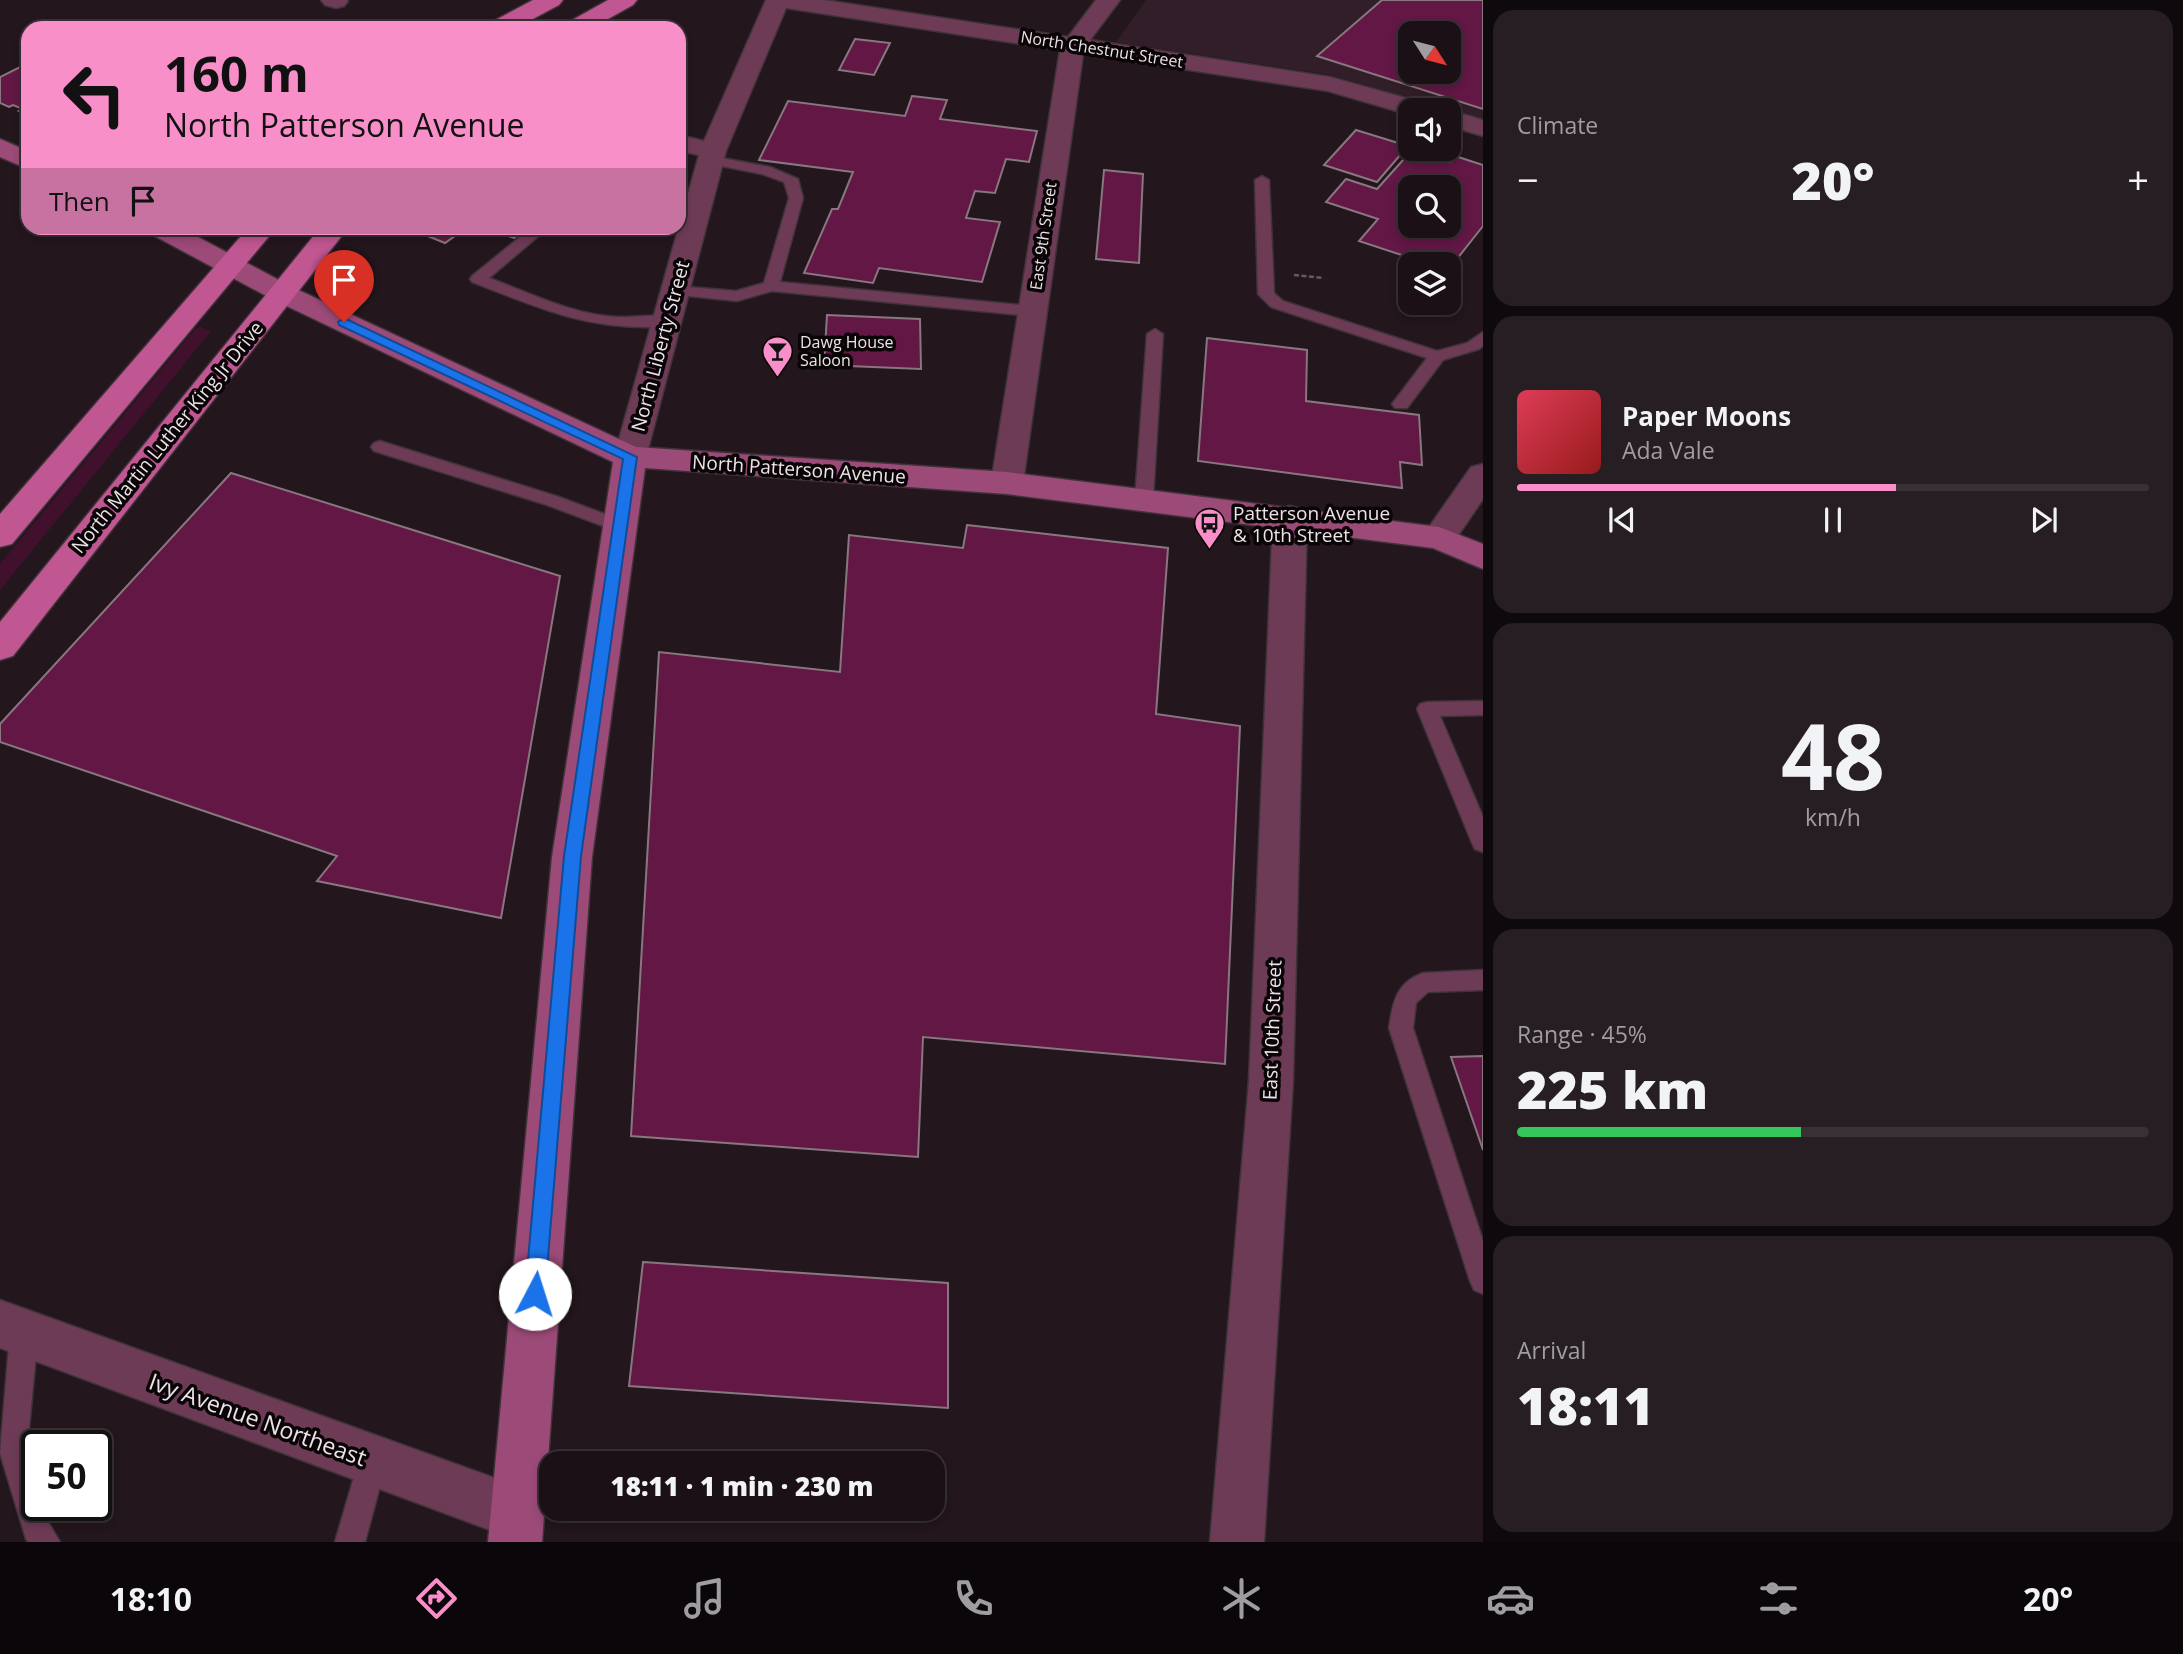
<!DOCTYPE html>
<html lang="en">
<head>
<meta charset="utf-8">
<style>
	body { margin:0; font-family:"Open Sans",sans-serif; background:#271e23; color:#f1f3f6; height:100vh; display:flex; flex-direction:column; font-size:26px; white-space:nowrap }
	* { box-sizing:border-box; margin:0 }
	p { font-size:23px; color:#9f9da1 }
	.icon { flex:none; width:38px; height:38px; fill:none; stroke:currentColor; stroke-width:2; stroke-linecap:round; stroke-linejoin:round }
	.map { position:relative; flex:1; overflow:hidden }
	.details { display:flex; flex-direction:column; gap:10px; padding:10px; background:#0e090c; width:700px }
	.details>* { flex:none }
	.banner { position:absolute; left:21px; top:21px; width:665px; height:214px; border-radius:21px; box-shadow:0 4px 10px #0003,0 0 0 2px #383035; background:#f98fc9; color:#111; overflow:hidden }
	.needle { width:46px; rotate:126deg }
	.tools { position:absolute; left:1398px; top:21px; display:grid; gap:14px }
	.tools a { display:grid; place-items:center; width:63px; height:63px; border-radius:14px; background:#1a1016; box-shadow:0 4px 10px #0003,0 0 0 2px #383035; font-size:35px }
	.speed { position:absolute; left:21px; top:1430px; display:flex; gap:14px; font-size:35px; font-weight:700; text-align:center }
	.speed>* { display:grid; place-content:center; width:91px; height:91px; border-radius:50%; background:#1a1016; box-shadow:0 4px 10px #0003,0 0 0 2px #383035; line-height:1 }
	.speed .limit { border:4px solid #111; border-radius:10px; background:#fff; color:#111 }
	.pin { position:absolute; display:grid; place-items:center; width:60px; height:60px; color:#fff; margin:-72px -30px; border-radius:50% 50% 50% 0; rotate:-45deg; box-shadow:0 0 7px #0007 }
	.pin .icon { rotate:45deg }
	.me { position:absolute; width:77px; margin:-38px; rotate:5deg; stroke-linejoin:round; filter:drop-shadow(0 0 5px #0008) }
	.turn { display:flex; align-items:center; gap:24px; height:147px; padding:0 28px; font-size:32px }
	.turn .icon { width:91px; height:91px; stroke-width:2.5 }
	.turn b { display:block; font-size:49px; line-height:60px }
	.then { display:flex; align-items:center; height:66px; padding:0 28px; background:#0003; gap:14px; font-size:26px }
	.big { font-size:52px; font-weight:800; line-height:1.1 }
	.details .widget { flex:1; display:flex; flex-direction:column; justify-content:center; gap:10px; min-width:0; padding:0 24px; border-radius:21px; background:#271e23 }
	.details .dial { align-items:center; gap:0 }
	.dial b { font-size:91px; line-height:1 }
	.song { display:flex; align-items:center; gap:21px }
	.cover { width:84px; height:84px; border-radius:10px; background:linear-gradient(135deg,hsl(350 70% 55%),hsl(0 70% 35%)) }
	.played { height:7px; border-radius:4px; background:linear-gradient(90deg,#f98fc9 60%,#383035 60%) }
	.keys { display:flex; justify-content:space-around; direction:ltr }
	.heat { display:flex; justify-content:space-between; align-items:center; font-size:38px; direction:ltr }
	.charge { height:10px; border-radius:5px; background:linear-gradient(90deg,#34c759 45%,#383035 0) }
	.trip { position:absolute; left:539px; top:1451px; width:406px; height:70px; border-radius:21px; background:#1a1016; box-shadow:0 4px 10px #0003,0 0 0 2px #383035; font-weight:800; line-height:70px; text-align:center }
	.tabs { display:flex; height:112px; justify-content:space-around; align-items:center; background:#0a0609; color:#9f9da1 }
	.tabs .icon { width:49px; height:49px }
	.tabs .on { color:#f98fc9 }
	.tabs b { font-size:32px; color:#f1f3f6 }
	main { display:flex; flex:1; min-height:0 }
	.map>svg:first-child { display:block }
	.built { fill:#311e28; fill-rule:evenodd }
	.green { fill:#40102d }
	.building { fill:#621745; stroke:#88777f; stroke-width:2; fill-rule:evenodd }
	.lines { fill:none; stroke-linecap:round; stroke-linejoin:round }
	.lane-casing { stroke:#3f3339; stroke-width:3 }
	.street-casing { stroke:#3f3339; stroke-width:3 }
	.secondary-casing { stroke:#3f3339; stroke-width:3 }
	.primary-casing { stroke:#3f3339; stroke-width:3 }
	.path { stroke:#675b62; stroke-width:2.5; stroke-dasharray:5 2.5; stroke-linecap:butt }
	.lane { fill:#6d3b56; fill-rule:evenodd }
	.street { fill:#6d3b56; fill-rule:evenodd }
	.secondary { fill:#9c4a78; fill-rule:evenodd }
	.primary { fill:#c05692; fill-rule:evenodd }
	.route { fill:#1a73e8; stroke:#114b97; stroke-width:2 }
	.labels { text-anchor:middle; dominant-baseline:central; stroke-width:7; stroke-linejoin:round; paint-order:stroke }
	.far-street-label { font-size:16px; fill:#ece2e7; stroke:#090406 }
	.far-poi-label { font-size:16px; fill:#ece2e7; stroke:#090406; text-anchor:start }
	.street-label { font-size:19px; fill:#ece2e7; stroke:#090406 }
	.poi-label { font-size:19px; fill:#ece2e7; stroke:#090406; text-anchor:start }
	.near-street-label { font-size:23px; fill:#ece2e7; stroke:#090406 }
</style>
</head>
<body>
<main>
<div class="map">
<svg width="1483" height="1542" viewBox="0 0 1483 1542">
	<rect width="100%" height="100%" fill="#23161d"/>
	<!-- built -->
	<path class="built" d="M 1146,0 L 1483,0 L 1483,119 L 1331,75 L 1116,42 ZM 1410,33 L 1449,33 L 1449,72 L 1410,72 Z"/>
	<!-- green -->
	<path class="green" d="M 200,327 L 211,331 L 0,590 L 0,564 L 196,328 Z"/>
	<!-- building -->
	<path class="building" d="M 1382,0 L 1483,0 L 1483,109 L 1317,56 ZM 1410,33 L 1449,33 L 1449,72 L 1410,72 Z
		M 855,39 L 890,43 L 874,75 L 839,70 Z
		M 28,63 L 28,115 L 19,111 L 23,109 L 13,105 L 9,107 L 0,103 L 0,77 Z
		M 912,96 L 947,100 L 940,119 L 1037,131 L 1029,162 L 1006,159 L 995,193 L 975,191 L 966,218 L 1000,222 L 982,282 L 879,268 L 873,283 L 804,273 L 832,209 L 838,209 L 853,172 L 759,160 L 788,101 L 905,116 Z
		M 1356,130 L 1408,146 L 1377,182 L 1324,165 Z
		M 1412,150 L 1450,162 L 1455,156 L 1483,165 L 1483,226 L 1449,269 L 1449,264 L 1429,264 L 1359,241 L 1378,219 L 1326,202 L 1346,179 L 1377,189 ZM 1410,187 L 1449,187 L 1449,226 L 1410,226 Z
		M 1104,170 L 1143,174 L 1139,263 L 1096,259 Z
		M 408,228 L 466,228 L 445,243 Z
		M 486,228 L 529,228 L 514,238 Z
		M 827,315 L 920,319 L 921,369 L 824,365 Z
		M 1207,338 L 1307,350 L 1306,401 L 1419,415 L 1422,465 L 1400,462 L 1402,488 L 1198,461 Z
		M 231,473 L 560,576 L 501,918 L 317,881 L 337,856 L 0,742 L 0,724 Z
		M 967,525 L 1168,548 L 1156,714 L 1240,726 L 1225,1064 L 923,1037 L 918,1157 L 631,1136 L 659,652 L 840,672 L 849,535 L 963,548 Z
		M 1483,1056 L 1483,1150 L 1451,1057 Z
		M 643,1262 L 948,1283 L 948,1408 L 629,1386 Z"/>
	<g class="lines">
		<defs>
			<path id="lane" d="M 711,156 L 770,167 L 798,179 L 803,198 L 780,282 L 1032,306 L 1040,311 L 1032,316 L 772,291 L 737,301 L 669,294 L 667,291 L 669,288 L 675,286 L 736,291 L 764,283 L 789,198 L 784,182 L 762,174 L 706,163 L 704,160 Z
				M 1262,176 L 1269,180 L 1274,293 L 1283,301 L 1437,351 L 1467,343 L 1483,332 L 1483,346 L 1479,349 L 1443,360 L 1407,408 L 1395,408 L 1392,404 L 1427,358 L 1271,307 L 1258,294 L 1255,180 Z
				M 679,196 L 700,196 L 707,200 L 700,204 L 679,204 Z
				M 531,228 L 548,228 L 489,278 C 530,293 573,315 618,317 C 633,318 665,311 675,322 C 668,330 655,327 644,327 C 579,327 532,305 472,282 L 470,279 L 472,276 Z
				M 1155,329 L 1163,334 L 1153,499 L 1144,505 L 1135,499 L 1147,334 Z
				M 380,441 L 559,497 L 626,522 L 629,526 L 620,532 L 614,530 L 547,505 L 374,451 L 371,447 L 374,443 Z
				M 1483,701 L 1483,715 L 1440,716 L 1483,817 L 1483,852 L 1475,849 L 1472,843 L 1417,709 L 1420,704 L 1427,702 Z
				M 1483,970 L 1483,990 L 1428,992 L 1416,1003 L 1413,1028 L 1483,1241 L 1483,1294 L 1474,1290 L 1470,1281 L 1389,1028 C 1393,1002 1396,983 1423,973 Z
				M 24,1320 L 34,1324 L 38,1333 L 27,1449 L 37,1482 L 37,1505 L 44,1505 L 48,1522 L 60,1542 L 28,1542 L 26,1539 L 0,1453 L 10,1333 L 14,1324 Z
				M 373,1446 L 383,1450 L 387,1460 L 365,1542 L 335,1542 L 359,1460 L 363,1450 Z"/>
			<path id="street" d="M 321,0 L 347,0 L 348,1 L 344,6 L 336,8 L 325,5 Z
				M 766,0 L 824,0 L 1068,37 L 1096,0 L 1120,0 L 1090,40 L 1330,77 L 1431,105 L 1435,110 L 1410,110 L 1410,115 L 1328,91 L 1083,54 L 1023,483 L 1019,490 L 1007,494 L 995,490 L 991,483 L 1060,50 L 786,8 L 726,151 L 646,457 L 641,464 L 630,467 L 619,464 L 614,457 L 699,155 L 679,151 L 679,135 L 704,141 Z
				M 1449,110 L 1483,120 L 1483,136 L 1449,126 Z
				M 1483,464 L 1483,499 L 1451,546 L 1439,549 L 1427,546 L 1422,538 L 1427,530 L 1471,467 Z
				M 1290,506 L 1302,509 L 1307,517 L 1293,1081 L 1264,1542 L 1210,1542 L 1249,1081 L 1273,517 L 1278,509 Z
				M 0,1300 L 517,1486 L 536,1494 L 544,1513 L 536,1532 L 517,1540 L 0,1348 Z"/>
			<path id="secondary" d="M 0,139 L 28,151 L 28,169 L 0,157 Z
				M 147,228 L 181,228 L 292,287 L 636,447 L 1007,472 L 1439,527 L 1483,544 L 1483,569 L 1433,548 L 1007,494 L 645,468 L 592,857 L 542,1542 L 488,1542 L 552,857 L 613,462 L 272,299 L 151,234 Z"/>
			<path id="primary" d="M 533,0 L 563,0 L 559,5 L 516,28 L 486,28 L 490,23 Z
				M 608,0 L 637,0 L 633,5 L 592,28 L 563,28 L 567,23 Z
				M 248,228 L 276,228 L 12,544 L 0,547 L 0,514 Z
				M 320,228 L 348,228 L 13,656 L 0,660 L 0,622 Z"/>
		</defs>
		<!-- lane casing -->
		<use href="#lane" class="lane-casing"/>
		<!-- street casing -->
		<use href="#street" class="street-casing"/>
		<!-- secondary casing -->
		<use href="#secondary" class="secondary-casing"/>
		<!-- primary casing -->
		<use href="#primary" class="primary-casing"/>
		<!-- path -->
		<path class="path" d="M 1294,275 L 1324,278"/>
		<!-- lane -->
		<use href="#lane" class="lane"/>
		<!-- street -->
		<use href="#street" class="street"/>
		<!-- secondary -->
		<use href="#secondary" class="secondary"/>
		<!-- primary -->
		<use href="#primary" class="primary"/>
	</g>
	<!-- route -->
	<path class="route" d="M 344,318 L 637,457 L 581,856 L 545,1294 L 542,1301 L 535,1304 L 528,1301 L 525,1294 L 564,856 L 623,459 L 339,325 L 338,322 Z"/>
	<!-- icons -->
	<defs>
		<symbol id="bar-pin" viewBox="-11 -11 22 30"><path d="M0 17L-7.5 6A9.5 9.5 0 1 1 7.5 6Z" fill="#f98fc9" stroke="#090406"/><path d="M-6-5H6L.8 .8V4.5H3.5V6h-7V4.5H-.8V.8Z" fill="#111"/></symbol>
		<symbol id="bus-pin" viewBox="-11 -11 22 30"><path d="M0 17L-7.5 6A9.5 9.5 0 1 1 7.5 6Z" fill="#f98fc9" stroke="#090406"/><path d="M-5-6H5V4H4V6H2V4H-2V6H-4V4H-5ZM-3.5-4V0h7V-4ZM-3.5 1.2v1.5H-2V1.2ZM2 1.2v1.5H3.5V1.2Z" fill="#111"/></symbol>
	</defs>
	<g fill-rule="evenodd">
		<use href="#bar-pin" x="760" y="334" width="35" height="47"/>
		<use href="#bus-pin" x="1192" y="506" width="35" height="47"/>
	</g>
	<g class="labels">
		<!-- far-street labels -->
		<g class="far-street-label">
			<text transform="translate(1102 49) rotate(9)">North Chestnut Street</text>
			<text transform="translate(1043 236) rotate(-82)">East 9th Street</text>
		</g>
		<!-- far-poi labels -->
		<g class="far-poi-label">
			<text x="800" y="342">Dawg House<tspan x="800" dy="18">Saloon</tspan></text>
		</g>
		<!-- street labels -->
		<g class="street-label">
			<text transform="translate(660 346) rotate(-75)">North Liberty Street</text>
			<text transform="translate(167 437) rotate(-51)">North Martin Luther King Jr Drive</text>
			<text transform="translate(799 469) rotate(4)">North Patterson Avenue</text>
			<text transform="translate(1272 1030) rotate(-88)">East 10th Street</text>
		</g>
		<!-- poi labels -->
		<g class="poi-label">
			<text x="1233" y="513">Patterson Avenue<tspan x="1233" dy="22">&amp; 10th Street</tspan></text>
		</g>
		<!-- near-street labels -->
		<g class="near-street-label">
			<text transform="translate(258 1419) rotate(20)">Ivy Avenue Northeast</text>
		</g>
	</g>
</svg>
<div class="tools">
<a><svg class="needle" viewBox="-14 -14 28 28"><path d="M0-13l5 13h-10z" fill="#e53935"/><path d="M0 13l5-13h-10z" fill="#9f9da1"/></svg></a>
<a><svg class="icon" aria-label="sound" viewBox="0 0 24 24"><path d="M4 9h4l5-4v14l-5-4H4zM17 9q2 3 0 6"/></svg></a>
<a><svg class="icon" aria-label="search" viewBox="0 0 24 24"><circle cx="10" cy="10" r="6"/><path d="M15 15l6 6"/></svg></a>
<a><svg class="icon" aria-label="layers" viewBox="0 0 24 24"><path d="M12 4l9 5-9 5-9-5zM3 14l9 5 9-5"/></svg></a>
</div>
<div class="speed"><div class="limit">50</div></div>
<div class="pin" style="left:344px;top:322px;background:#d93025"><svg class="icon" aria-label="arrive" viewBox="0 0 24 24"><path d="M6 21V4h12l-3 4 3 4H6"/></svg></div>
<svg class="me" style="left:535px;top:1294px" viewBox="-20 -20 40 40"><circle r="19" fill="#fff"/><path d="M0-13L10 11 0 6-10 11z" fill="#1a73e8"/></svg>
<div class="trip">18:11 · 1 min · 230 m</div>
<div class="banner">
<div class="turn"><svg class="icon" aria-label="left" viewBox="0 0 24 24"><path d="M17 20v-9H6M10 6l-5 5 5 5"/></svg><div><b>160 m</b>North Patterson Avenue</div></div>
<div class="then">Then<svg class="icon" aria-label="arrive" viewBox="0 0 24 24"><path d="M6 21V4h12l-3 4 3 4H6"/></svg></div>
</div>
</div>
<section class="details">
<div class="widget"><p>Climate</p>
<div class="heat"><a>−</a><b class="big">20°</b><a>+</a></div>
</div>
<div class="widget">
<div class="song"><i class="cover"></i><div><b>Paper Moons</b><p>Ada Vale</p></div></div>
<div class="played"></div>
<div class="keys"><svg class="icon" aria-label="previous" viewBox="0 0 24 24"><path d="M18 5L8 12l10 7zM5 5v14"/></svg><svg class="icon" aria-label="pause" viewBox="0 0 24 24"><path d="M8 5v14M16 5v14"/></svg><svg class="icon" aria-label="next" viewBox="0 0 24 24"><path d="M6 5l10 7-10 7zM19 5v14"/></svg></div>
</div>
<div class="widget dial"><b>48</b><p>km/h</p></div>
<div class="widget"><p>Range · 45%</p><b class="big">225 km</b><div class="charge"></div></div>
<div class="widget"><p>Arrival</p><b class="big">18:11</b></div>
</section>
</main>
<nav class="tabs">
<b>18:10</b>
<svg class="icon on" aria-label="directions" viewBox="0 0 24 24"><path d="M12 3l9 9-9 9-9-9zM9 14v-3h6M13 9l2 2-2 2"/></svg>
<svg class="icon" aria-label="music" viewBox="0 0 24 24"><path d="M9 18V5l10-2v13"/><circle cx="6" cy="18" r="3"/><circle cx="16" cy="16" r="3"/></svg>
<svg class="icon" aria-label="phone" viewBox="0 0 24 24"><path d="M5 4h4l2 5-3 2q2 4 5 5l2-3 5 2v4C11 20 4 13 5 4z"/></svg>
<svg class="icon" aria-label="climate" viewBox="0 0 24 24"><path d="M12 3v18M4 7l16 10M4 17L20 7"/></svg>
<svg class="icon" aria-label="car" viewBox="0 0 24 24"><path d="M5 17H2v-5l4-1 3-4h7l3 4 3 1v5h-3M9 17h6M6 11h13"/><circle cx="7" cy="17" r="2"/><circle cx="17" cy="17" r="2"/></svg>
<svg class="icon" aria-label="filters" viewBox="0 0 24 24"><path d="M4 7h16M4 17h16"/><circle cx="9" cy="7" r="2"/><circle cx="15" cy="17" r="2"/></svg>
<b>20°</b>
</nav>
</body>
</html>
